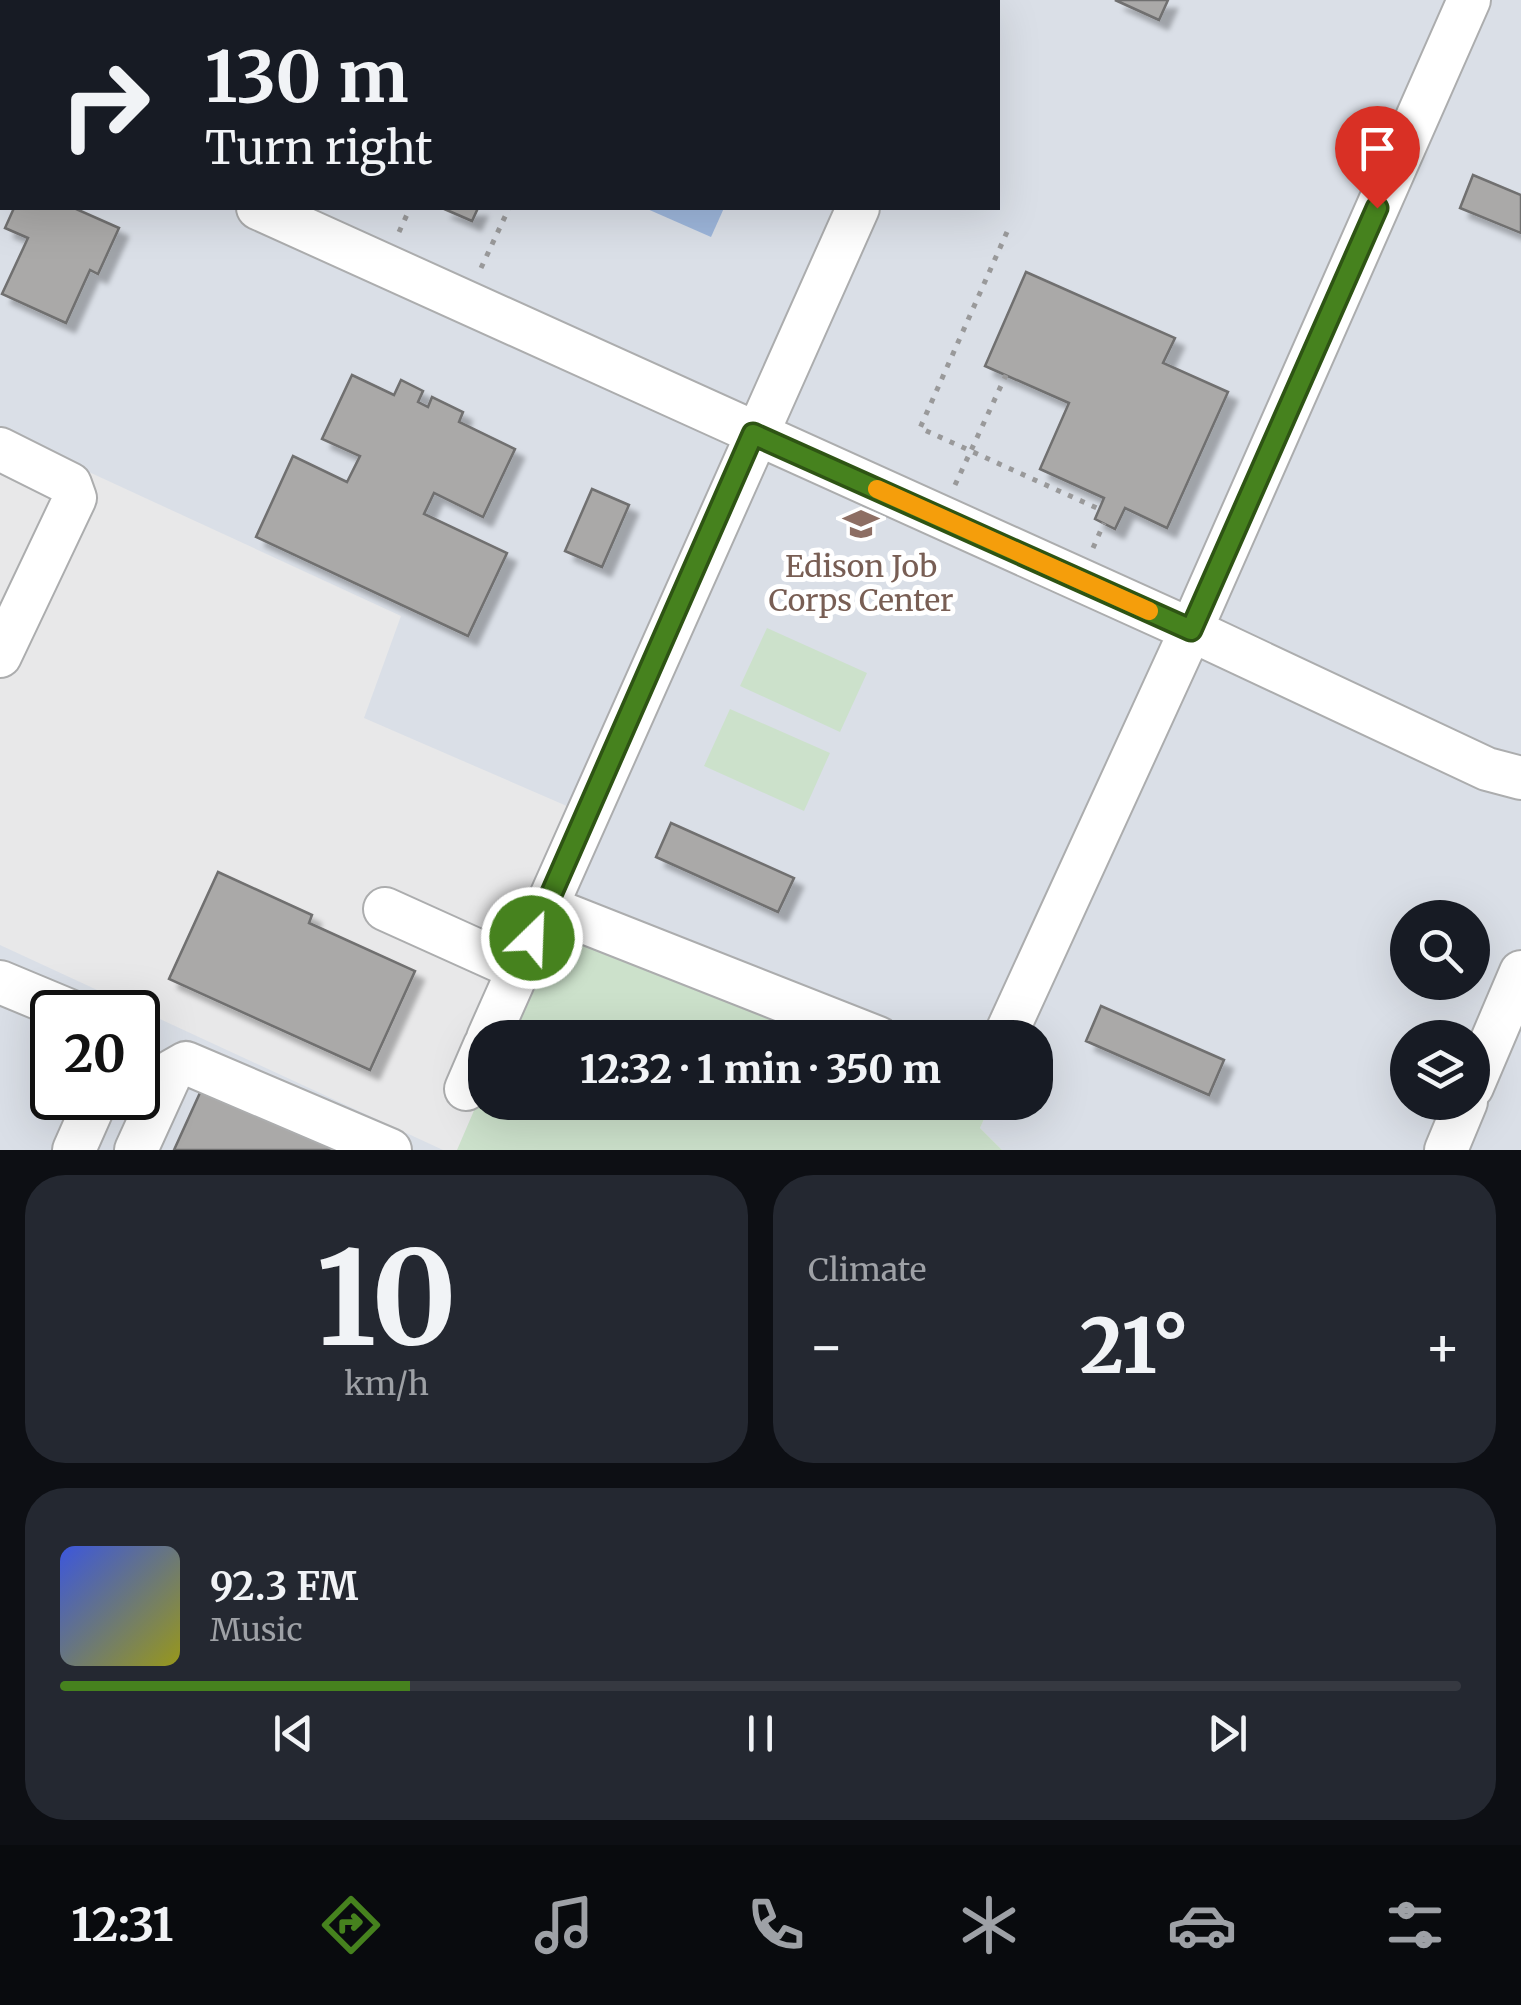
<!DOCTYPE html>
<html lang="en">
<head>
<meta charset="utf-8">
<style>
	body { margin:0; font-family:Merriweather,serif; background:#242831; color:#f1f3f6; height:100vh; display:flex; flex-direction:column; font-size:38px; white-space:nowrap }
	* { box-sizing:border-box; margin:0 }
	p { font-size:32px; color:#9ea1a6 }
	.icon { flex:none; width:55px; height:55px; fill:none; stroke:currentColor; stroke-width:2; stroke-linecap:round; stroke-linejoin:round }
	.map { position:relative; height:1150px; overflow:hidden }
	.side { display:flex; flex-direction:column; gap:25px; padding:25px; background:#0d0f14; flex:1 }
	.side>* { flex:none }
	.hud { position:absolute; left:0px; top:0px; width:1000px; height:210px; box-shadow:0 10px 40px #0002; background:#171b24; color:#f1f3f6; overflow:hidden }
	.fabs { position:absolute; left:1390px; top:900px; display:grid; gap:20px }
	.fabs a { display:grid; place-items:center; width:100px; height:100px; border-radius:50%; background:#171b24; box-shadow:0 10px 40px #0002; font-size:50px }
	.speed { position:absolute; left:30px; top:990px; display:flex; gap:20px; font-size:50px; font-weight:700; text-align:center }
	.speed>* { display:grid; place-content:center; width:130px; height:130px; border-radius:50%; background:#171b24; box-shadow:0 10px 40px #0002; line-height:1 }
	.speed .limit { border:5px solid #111; border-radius:15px; background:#fff; color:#111 }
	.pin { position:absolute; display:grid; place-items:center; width:85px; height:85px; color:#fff; margin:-102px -42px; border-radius:50% 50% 50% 0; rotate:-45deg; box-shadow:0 0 10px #0007 }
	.pin .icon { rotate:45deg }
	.me { position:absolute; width:110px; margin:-55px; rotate:24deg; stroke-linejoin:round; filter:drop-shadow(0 0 8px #0008) }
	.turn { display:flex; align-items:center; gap:35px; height:210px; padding:0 40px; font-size:45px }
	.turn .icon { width:130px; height:130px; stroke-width:2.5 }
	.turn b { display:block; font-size:70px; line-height:85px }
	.big { font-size:75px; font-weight:800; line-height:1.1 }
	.side .card { flex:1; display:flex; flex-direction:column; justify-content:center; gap:15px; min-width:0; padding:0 35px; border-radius:40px; background:#242831 }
	.side .dial { align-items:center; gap:0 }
	.dial b { font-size:130px; line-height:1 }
	.song { display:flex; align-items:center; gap:30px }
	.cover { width:120px; height:120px; border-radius:15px; background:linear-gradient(135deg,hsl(230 70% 55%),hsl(60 70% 35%)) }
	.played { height:10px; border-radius:5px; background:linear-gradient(90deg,#46821e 25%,#363941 25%) }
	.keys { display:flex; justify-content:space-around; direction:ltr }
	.heat { display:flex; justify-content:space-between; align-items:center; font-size:55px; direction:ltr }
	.side .tiles { flex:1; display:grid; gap:25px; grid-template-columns:1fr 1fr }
	.card:last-child { grid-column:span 2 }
	.trip { position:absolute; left:468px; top:1020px; width:585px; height:100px; border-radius:40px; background:#171b24; box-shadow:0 10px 40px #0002; font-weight:800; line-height:100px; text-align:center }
	.tabs { display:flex; height:160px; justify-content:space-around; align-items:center; background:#090b0e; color:#9ea1a6 }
	.tabs .icon { width:70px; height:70px }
	.tabs .on { color:#46821e }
	.tabs b { font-size:45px; color:#f1f3f6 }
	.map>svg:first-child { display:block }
	.built { fill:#dadfe7; fill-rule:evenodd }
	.green { fill:#cce1cb }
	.water { fill:#9db6db }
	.building { fill:#aaa9a8; stroke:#706f6f; stroke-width:2.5; filter:url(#shadow) }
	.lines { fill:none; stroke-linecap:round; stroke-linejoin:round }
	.minor-casing { stroke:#acadae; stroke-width:46 }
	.path { stroke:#99999a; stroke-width:5; stroke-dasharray:5 8; stroke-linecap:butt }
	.minor { stroke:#fff; stroke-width:42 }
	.route-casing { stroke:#2e5414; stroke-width:25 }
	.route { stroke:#46821e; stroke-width:18 }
	.slow { stroke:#f59e0b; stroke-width:18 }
	.labels { text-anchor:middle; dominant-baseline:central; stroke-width:10; stroke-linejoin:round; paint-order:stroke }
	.education-label { font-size:30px; fill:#785e54; stroke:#fff }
</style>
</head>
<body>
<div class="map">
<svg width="1521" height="1150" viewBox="0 0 1521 1150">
	<defs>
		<filter id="shadow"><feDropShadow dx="9" dy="9" stdDeviation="2.5" flood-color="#0004"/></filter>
	</defs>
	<rect width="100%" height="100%" fill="#e8e8e9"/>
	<!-- built -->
	<path class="built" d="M 0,0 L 1521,0 L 1521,1150 L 1002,1150 L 980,1128 L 991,1103 L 1035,1102 L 1035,1038 L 856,1037 L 560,913 L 599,820 L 364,718 L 401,616 L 0,431 ZM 2,2 L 998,2 L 998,208 L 2,208 ZM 1408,918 L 1472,918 L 1472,982 L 1408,982 ZM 1408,1038 L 1472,1038 L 1472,1102 L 1408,1102 Z
		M 0,945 L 443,1150 L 0,1150 ZM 52,1012 L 138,1012 L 138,1098 L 52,1098 Z"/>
	<!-- green -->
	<path class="green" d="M 767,628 L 867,673 L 840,732 L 740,686 Z
		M 730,709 L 830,753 L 804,811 L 704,766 Z
		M 560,913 L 856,1038 L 506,1038 Z
		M 485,1085 L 485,1102 L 991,1103 L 980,1128 L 1002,1150 L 457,1150 Z"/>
	<!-- water -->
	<path class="water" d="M 645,208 L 724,208 L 711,237 Z"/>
	<!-- building -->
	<path class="building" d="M 461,0 L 530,0 L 531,2 L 462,2 Z
		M 1115,0 L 1168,0 L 1159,20 Z
		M 1473,175 L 1521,195 L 1521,233 L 1460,208 Z
		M 14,208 L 74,208 L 119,228 L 98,274 L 90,270 L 66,323 L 2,294 L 28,238 L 5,228 Z
		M 442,208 L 478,208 L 472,221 Z
		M 1026,272 L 1175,338 L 1163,363 L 1228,392 L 1167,528 L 1125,508 L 1115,529 L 1095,519 L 1104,498 L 1040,469 L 1069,403 L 985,366 Z
		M 352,375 L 394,395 L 401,380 L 423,391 L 418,402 L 428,407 L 432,397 L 463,412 L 459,422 L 515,449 L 483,517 L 434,493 L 424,514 L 507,553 L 468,636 L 256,537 L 293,456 L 347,482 L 360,456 L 322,439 Z
		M 592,489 L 629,505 L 602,567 L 565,551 Z
		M 671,823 L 794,878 L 778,912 L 656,857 Z
		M 218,872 L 312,915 L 309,923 L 415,971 L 370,1070 L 169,979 Z
		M 1101,1006 L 1224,1060 L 1209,1095 L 1086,1041 Z
		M 204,1084 L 349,1150 L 174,1150 Z"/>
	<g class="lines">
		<defs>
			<path id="minor" d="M 952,2 L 953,0
				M 0,89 L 2,90
				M 258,208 L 1191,630 L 1487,769 L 1521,778
				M 0,449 L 70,484 L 75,498 L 0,656
				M 546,907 L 878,1038
				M 385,909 L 518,969
				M 0,982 L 72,1012
				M 488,1038 L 858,208
				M 1004,1038 L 1191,630 L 1469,0
				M 1472,1087 L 1521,972
				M 466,1089 L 485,1045
				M 74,1150 L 97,1098
				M 136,1150 L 172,1071 L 186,1063 L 390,1150
				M 1446,1150 L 1466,1102"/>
		</defs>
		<!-- minor casing -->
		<use href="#minor" class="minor-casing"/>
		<!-- path -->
		<path class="path" d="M 419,0 L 420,2
			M 699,0 L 699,2
			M 887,0 L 890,0
			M 328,2 L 329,0
			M 399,232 L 410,208
			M 1007,232 L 920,428 L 1099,509
			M 481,268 L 509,208
			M 955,485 L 1006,375
			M 1093,548 L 1104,523"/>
		<!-- minor -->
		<use href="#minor" class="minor"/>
	</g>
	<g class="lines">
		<defs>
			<path id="route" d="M 532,938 L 753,434 L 1191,630 L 1377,208"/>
		</defs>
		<!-- route casing -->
		<use href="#route" class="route-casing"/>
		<!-- route -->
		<use href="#route" class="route"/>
		<!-- slow -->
		<path class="slow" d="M 877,489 L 1149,611"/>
	</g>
	<!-- icons -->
	<defs>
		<symbol id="university-bare" viewBox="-9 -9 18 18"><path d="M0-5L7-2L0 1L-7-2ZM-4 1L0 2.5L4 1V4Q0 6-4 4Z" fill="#8d6e63" stroke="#fff" stroke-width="2.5" paint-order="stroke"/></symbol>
	</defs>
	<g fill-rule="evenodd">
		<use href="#university-bare" x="836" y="499" width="50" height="50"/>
	</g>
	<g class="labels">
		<!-- education labels -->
		<g class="education-label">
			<text x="861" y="566">Edison Job<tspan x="861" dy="34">Corps Center</tspan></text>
		</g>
	</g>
</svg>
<div class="fabs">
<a><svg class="icon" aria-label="search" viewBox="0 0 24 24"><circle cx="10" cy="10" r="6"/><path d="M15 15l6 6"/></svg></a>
<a><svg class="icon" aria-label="layers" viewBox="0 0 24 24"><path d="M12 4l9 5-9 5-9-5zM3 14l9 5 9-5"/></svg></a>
</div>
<div class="speed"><div class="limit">20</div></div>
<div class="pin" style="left:1377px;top:208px;background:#d93025"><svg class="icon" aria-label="arrive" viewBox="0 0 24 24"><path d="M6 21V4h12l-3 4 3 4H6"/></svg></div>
<svg class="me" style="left:532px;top:938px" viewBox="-20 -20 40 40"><circle r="17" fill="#46821e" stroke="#fff" stroke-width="3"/><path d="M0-11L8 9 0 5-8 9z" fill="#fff"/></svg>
<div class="trip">12:32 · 1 min · 350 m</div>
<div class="hud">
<div class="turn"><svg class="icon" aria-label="right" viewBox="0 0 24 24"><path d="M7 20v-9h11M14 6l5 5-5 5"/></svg><div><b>130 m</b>Turn right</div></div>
</div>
</div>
<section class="side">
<div class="tiles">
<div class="card dial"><b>10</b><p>km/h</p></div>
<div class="card"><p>Climate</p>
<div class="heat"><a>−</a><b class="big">21°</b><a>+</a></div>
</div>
<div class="card">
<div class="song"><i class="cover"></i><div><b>92.3 FM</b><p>Music</p></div></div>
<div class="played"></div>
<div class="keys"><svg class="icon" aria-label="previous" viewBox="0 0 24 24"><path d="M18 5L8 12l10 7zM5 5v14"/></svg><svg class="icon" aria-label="pause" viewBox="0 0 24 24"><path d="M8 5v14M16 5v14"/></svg><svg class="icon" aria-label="next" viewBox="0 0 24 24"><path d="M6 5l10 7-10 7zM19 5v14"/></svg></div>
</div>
</div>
</section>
<nav class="tabs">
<b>12:31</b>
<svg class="icon on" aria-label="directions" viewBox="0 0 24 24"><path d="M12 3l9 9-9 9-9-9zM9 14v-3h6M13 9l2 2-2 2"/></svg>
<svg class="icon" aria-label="music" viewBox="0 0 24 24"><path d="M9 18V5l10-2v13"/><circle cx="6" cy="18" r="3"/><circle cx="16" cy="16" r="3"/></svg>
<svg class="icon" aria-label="phone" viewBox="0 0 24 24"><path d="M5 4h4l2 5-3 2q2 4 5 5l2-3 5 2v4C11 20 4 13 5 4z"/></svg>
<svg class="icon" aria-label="climate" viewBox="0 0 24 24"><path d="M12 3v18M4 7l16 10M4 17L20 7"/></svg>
<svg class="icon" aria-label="car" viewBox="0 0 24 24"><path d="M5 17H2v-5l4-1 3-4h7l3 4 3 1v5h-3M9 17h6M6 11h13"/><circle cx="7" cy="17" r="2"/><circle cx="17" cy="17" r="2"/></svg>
<svg class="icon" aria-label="filters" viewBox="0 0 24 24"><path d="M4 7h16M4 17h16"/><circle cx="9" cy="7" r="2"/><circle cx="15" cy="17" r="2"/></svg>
</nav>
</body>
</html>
